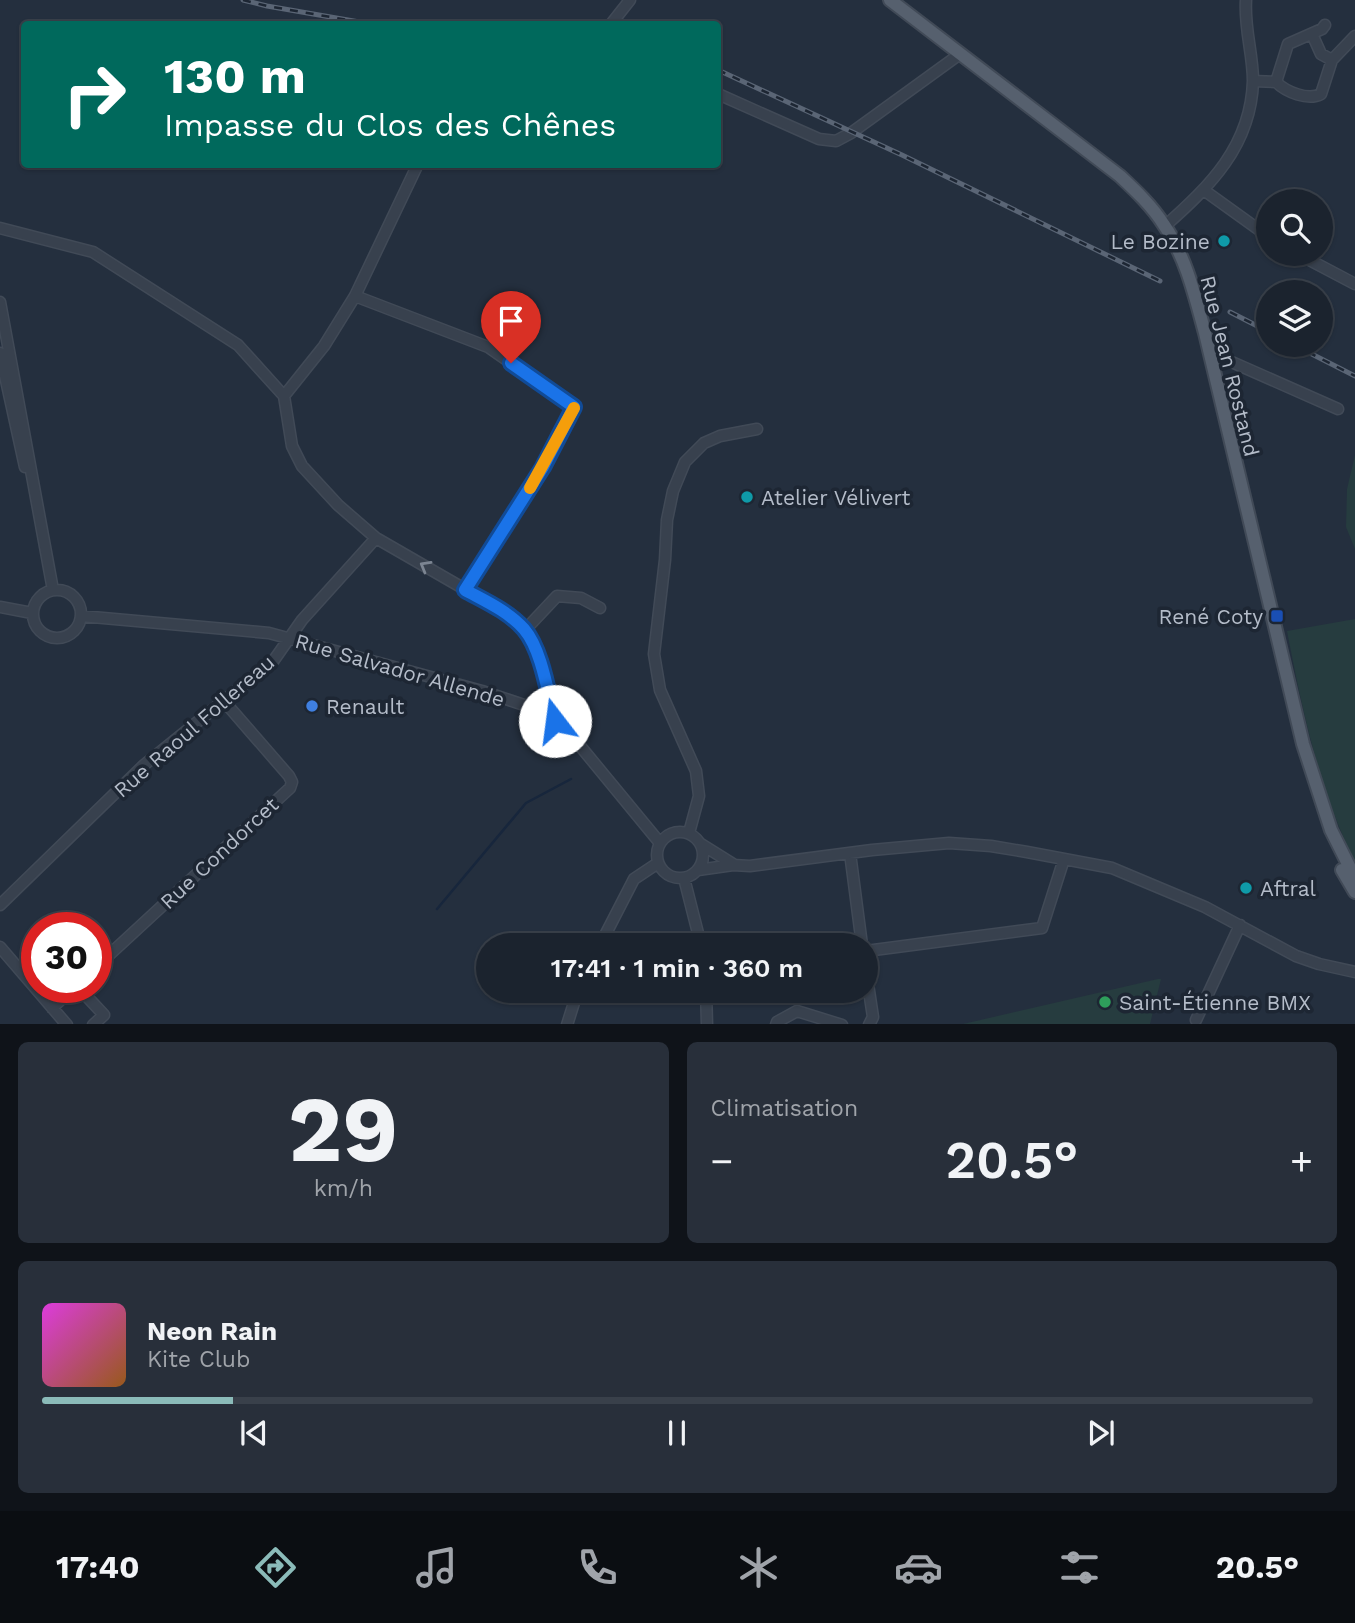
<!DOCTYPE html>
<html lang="fr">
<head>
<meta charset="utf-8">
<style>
	body { margin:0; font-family:"Work Sans",sans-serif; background:#282f3a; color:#f1f3f6; height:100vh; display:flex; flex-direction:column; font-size:26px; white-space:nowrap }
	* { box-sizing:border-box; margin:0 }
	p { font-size:23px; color:#a0a4aa }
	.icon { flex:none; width:38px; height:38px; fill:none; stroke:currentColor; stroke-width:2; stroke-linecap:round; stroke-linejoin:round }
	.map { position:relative; height:1024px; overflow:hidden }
	.panel { display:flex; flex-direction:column; gap:18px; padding:18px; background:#0f1319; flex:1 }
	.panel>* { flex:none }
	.banner { position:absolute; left:21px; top:21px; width:700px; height:147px; border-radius:7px; box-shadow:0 2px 5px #0004,0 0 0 2px #39404a; background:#00695c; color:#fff; overflow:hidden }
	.buttons { position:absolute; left:1256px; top:189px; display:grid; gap:14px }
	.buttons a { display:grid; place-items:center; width:77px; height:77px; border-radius:50%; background:#1b232e; box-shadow:0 2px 5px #0004,0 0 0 2px #39404a; font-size:35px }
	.speed { position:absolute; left:21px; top:912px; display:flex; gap:14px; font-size:35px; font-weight:700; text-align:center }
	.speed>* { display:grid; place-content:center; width:91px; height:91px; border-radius:50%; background:#1b232e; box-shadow:0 2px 5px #0004,0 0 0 2px #39404a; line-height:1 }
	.speed .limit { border:10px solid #d22; background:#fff; color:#111 }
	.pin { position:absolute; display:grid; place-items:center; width:60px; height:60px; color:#fff; margin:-72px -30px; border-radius:50% 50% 50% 0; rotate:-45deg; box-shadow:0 0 7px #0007 }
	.pin .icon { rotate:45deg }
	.me { position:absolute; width:77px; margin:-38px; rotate:345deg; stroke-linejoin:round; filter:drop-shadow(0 0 5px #0008) }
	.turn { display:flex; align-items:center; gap:24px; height:147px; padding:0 28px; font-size:32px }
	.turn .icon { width:91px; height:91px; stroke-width:2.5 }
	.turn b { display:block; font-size:49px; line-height:60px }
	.big { font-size:52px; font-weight:600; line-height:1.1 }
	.panel .widget { flex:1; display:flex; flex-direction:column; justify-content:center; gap:10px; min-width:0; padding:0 24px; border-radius:10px; background:#282f3a }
	.panel .dial { align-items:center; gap:0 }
	.dial b { font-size:91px; line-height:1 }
	.song { display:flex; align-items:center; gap:21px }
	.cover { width:84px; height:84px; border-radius:10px; background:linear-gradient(135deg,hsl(300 70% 55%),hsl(30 70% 35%)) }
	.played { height:7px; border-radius:4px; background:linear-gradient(90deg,#8bbbb9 15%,#39404a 15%) }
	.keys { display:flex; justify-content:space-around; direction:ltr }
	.heat { display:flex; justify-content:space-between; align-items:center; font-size:38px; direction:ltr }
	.panel .tiles { flex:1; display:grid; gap:18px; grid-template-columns:1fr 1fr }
	.widget:last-child { grid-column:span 2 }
	.trip { position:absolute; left:476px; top:933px; width:402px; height:70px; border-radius:35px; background:#1b232e; box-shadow:0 2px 5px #0004,0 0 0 2px #39404a; font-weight:600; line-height:70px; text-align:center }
	.tabs { display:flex; height:112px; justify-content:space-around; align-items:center; background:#0b0e12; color:#a0a4aa }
	.tabs .icon { width:49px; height:49px }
	.tabs .current { color:#8bbbb9 }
	.tabs b { font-size:32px; color:#f1f3f6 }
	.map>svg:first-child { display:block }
	.green { fill:#263c3f }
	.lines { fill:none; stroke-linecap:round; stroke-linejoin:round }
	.stream { stroke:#17263c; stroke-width:2.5 }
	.minor-casing { stroke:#414a57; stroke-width:13 }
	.major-casing { stroke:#414a57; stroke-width:16 }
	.minor { stroke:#38414e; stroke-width:10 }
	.major { stroke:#56606e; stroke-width:12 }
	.rail-casing { stroke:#5a6575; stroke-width:5 }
	.rail { stroke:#1d2633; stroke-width:2.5; stroke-dasharray:8; stroke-linecap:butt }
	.oneway { stroke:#7c8592 }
	.route-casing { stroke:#114b97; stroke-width:18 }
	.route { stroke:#1a73e8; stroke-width:12 }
	.slow { stroke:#f59e0b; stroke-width:12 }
	.culture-dot { fill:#0f9aa8; stroke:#1d2633; stroke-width:2.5 }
	.transit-dot { fill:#1a4fb4; stroke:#1d2633; stroke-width:2.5 }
	.shop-dot { fill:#3f7fe0; stroke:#1d2633; stroke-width:2.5 }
	.leisure-dot { fill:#2e9e5b; stroke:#1d2633; stroke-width:2.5 }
	.labels { text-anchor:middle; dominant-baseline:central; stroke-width:7; stroke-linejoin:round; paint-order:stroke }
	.poi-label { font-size:21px; fill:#b4bcc9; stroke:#1d2633; text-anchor:start }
	.street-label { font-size:21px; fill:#b4bcc9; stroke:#1d2633 }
</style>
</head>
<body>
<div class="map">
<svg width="1355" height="1025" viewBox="0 0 1355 1025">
	<rect width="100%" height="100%" fill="#242f3e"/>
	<!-- green -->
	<path class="green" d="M 1355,455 L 1355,549 L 1346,527 L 1347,489 Z
		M 1355,619 L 1355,862 C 1319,790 1302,709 1287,631 Z
		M 1161,979 L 1150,1024 L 963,1024 L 1158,979 Z"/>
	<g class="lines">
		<!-- stream -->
		<path class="stream" d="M 437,909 L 526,803 L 571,779"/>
		<defs>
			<path id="minor" d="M 611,24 L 630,0
				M 1312,34 L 1321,54 L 1332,60
				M 1253,81 L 1276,82 L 1288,44 L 1322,29 L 1325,25
				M 1276,82 C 1286,92 1308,101 1321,94 L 1332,60 L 1355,36
				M 718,94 L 819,139 L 836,141 L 851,133 L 960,54
				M 1205,191 L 1269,237
				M 1165,226 C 1210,186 1251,146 1253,81 C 1253,54 1244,28 1246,0
				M 0,228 L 93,252 L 238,345 L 284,396 L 292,446 L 302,466 L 338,505 L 376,538 L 501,610 L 525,630 L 540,661 L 555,721
				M 1298,254 L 1355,284
				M 355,296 L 488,347 L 574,407 L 543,467 L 465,590
				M 0,302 L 53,590
				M 1209,352 L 1338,409
				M 0,353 L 25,467
				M 284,396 L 324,346 L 355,296 L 418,164
				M33 614a24 24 0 1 1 48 0a24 24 0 1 1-48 0Z
				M 0,607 L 32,613
				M 81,616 L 269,633 L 482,691 L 524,705 L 555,721 L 576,741 L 660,843
				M 525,630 L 557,596 L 581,598 L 600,608
				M657 855a23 23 0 1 1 46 0a23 23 0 1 1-46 0Z
				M 689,833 L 699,796 L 696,771 L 660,690 L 654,654 L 665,560 L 667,520 L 673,491 L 685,462 L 704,443 L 720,436 L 757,429
				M 701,844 L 733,864
				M 850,853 L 862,945
				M 698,870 L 733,865 L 750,866 L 872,850 L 949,843 L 991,846 L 1027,852 L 1112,868 L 1205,907 L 1296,956 L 1319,964 L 1355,972
				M 684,878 L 701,945
				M 0,905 L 144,765 L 274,660 L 302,620 L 376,538
				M 600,945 L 634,879 L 658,863
				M 0,947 L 67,1025
				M 866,951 L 1042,928 L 1064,859
				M 96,967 L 290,788 L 292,782 L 289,776 L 223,700
				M 866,971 L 873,1017 L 869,1025
				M 78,987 L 104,1015 L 93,1025
				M 706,990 L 707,1025
				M 52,1008 L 75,987
				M 1196,1020 L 1240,925
				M 567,1025 L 578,990
				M 776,1025 L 777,1022 L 797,1011 L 842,1025"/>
			<path id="major" d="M 890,0 L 1120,176 C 1136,191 1152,206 1164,225 C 1186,257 1195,296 1205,333 L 1303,744 L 1331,830 L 1355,878
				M 1342,870 L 1355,892"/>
		</defs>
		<!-- minor casing -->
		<use href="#minor" class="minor-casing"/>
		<!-- major casing -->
		<use href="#major" class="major-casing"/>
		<!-- minor -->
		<use href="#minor" class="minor"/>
		<!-- major -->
		<use href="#major" class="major"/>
		<defs>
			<path id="rail" d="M 243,0 L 267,6 L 371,24
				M 718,70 L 902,155 L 1160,281
				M 1230,312 L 1269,332
				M 1294,345 L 1355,376"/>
		</defs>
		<!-- rail casing -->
		<use href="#rail" class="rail-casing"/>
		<!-- rail -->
		<use href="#rail" class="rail"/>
	</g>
	<!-- one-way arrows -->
	<defs><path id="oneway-chevron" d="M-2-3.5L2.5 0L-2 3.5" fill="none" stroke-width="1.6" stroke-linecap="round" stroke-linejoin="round" transform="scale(1.75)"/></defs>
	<use class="oneway" href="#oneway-chevron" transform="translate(425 566) rotate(-150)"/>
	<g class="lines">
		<defs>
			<path id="route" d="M 511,363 L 574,407 L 543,467 L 465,590 C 485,601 508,611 524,629 C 542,650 548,694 555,721"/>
		</defs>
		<!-- route casing -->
		<use href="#route" class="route-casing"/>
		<!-- route -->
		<use href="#route" class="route"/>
		<!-- slow -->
		<path class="slow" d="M 530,488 L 574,408"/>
	</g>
	<!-- markers -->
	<g class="culture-dot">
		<circle cx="1224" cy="241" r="7"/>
		<circle cx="747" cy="497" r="7"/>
		<circle cx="1246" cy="888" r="7"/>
	</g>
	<rect class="transit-dot" x="1270" y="609" width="14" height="14" rx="3.5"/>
	<circle class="shop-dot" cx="312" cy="706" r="7"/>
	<circle class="leisure-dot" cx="1105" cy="1002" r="7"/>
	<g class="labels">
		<!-- poi labels -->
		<g class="poi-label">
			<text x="1210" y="241" text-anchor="end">Le Bozine</text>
			<text x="761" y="497">Atelier Vélivert</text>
			<text x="1263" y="616" text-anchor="end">René Coty</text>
			<text x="326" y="706">Renault</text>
			<text x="1260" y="888">Aftral</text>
			<text x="1119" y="1002">Saint-Étienne BMX</text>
		</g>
		<!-- street labels -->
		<g class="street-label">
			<text transform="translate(1230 366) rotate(76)">Rue Jean Rostand</text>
			<text transform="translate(400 670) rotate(16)">Rue Salvador Allende</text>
			<text transform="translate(194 726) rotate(-41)">Rue Raoul Follereau</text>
			<text transform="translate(219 853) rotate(-43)">Rue Condorcet</text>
		</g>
	</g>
</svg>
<div class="buttons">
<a><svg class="icon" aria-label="search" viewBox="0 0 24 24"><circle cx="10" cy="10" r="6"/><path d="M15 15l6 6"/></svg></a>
<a><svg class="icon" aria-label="layers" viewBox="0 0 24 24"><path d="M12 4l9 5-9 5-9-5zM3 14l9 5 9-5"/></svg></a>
</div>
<div class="speed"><div class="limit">30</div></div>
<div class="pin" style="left:511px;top:363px;background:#d93025"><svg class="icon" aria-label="arrive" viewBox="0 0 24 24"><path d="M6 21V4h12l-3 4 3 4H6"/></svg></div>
<svg class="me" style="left:555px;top:721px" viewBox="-20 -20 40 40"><circle r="19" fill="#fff"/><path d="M0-13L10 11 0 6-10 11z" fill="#1a73e8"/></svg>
<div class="trip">17:41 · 1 min · 360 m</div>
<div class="banner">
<div class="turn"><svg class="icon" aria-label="right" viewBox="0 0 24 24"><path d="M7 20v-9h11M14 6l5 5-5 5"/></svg><div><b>130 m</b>Impasse du Clos des Chênes</div></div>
</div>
</div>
<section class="panel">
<div class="tiles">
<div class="widget dial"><b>29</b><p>km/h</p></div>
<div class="widget"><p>Climatisation</p>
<div class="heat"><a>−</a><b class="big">20.5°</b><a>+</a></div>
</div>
<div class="widget">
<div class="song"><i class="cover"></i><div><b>Neon Rain</b><p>Kite Club</p></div></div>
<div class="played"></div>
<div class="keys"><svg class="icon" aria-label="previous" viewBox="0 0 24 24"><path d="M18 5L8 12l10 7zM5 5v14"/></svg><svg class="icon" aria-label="pause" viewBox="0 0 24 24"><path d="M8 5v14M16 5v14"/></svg><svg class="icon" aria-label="next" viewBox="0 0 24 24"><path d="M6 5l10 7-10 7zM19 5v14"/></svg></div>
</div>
</div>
</section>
<nav class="tabs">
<b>17:40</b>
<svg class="icon current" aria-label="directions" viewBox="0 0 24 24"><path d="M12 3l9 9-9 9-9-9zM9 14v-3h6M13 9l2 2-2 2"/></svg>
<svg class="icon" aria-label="music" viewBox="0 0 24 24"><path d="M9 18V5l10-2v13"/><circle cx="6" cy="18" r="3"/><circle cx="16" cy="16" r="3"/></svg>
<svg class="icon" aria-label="phone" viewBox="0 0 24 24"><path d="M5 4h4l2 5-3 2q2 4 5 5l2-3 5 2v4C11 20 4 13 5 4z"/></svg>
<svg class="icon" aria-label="climate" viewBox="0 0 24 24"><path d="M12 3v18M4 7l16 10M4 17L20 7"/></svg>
<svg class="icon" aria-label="car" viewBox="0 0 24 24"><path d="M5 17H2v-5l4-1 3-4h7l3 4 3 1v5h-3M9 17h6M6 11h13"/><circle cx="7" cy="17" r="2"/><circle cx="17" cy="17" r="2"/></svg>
<svg class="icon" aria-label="filters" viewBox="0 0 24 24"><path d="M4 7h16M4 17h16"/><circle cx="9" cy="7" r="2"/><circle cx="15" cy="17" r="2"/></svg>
<b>20.5°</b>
</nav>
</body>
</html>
